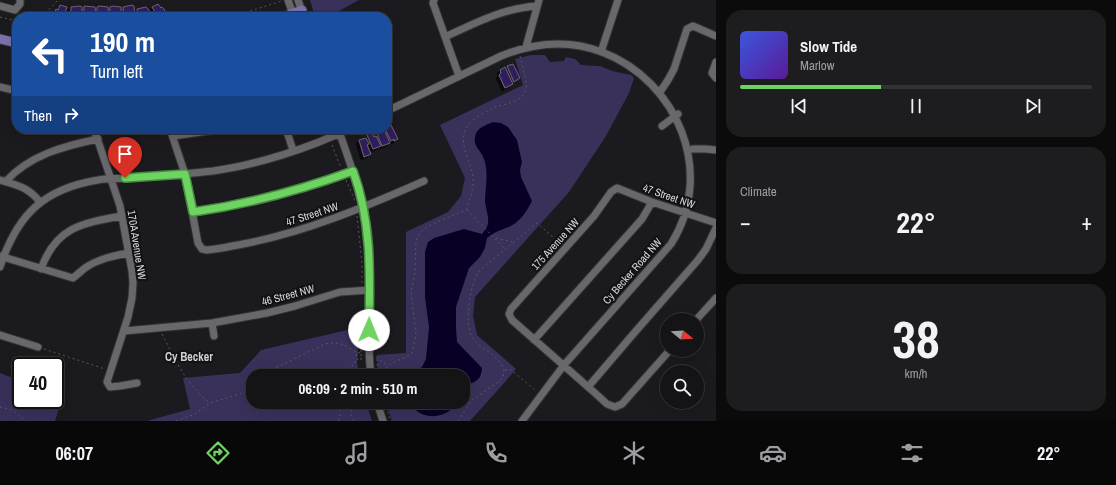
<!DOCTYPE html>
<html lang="en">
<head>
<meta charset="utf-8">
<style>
	body { margin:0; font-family:"Archivo Narrow",sans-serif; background:#1d1d1f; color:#f1f3f6; height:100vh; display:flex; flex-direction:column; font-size:15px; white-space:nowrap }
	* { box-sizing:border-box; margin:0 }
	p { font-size:13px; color:#9d9ea1 }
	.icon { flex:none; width:22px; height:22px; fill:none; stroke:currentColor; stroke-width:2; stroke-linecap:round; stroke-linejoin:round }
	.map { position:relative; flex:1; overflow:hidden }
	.panel { display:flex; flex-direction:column; gap:10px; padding:10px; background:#0b0b0c; width:400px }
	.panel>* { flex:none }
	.hud { position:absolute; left:12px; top:12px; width:380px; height:122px; border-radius:16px; box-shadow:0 4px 16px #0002,0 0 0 1px #333335; background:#1a4fa0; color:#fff; overflow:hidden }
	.needle { width:26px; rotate:108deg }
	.tools { position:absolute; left:660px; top:313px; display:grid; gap:8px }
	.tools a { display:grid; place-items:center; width:44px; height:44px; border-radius:50%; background:#141416; box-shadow:0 4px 16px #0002,0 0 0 1px #333335; font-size:20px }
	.speed { position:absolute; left:12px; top:357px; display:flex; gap:8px; font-size:20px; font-weight:700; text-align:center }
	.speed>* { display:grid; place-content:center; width:52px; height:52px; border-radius:50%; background:#141416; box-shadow:0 4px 16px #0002,0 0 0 1px #333335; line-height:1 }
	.speed .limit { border:2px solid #111; border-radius:6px; background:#fff; color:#111 }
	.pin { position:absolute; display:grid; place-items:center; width:34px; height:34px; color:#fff; margin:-41px -17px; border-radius:50% 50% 50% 0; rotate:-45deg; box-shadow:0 0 4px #0007 }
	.pin .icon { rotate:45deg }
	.me { position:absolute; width:44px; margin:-22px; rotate:1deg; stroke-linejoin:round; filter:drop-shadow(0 0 3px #0008) }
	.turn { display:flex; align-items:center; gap:14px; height:84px; padding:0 12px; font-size:18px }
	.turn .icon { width:52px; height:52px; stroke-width:2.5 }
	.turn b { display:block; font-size:28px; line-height:34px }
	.then { display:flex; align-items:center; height:38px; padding:0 12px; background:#0003; gap:8px; font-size:15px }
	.big { font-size:30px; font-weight:700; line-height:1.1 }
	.panel .widget { flex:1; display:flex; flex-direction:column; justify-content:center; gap:6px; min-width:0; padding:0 14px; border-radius:16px; background:#1d1d1f }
	.panel .dial { align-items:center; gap:0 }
	.dial b { font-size:52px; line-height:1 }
	.song { display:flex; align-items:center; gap:12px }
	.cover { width:48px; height:48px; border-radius:6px; background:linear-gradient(135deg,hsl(230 70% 55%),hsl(270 70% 35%)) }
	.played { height:4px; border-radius:2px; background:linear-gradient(90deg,#6dd361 40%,#333335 40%) }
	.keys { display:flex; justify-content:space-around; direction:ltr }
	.heat { display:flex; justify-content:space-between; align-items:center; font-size:22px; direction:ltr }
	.trip { position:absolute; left:246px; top:369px; width:224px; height:40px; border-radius:16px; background:#141416; box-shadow:0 4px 16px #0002,0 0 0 1px #333335; font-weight:700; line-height:40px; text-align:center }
	.dock { display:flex; height:64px; justify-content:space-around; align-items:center; background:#080809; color:#9d9ea1 }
	.dock .icon { width:28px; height:28px }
	.dock .current { color:#6dd361 }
	.dock b { font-size:18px; color:#f1f3f6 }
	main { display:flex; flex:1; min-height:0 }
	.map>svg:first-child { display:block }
	.green { fill:#3a315b }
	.water { fill:#0a0026 }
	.building { fill:#311f60; stroke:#69686d; filter:url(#shadow) }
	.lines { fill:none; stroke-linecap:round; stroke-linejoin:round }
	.minor-casing { stroke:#343436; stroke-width:9 }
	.major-casing { stroke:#343436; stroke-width:11 }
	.path { stroke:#59595c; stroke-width:1; stroke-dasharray:2 3; stroke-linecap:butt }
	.minor { stroke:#67676c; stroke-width:7 }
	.major { stroke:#7e72ad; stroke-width:9 }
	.route-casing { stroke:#47893f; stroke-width:10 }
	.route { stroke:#6dd361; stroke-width:7 }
	.labels { text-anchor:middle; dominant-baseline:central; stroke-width:4; stroke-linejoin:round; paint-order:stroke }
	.street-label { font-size:11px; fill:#d8d8db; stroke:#121115 }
	.neighbourhood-label { font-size:12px; font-weight:bold; fill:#cfced3; stroke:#121115 }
</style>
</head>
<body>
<main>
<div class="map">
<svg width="716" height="421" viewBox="0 0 716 421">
	<defs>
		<filter id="shadow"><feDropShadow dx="-3" dy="3" stdDeviation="0" flood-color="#0009"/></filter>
	</defs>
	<rect width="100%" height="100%" fill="#1b1a1e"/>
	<!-- green -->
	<path class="green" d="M 310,0 L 359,0 L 328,17 L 315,17 Z
		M 531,55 L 545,55 L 550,62 L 564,61 L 566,57 L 575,59 L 581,65 L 600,66 L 612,71 L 631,75 L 634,78 L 629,93 L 606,136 L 569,192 L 475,297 L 473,316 L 477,335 L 516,369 L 505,382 L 470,421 L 392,421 L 386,402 L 463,402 L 463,376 L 379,376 L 378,373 L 377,355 L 406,353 L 406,232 L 448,212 L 461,196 L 465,178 L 440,125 L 523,85 L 515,59 Z
		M 360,327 L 357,361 L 359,376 L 253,376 L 253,402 L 366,402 L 372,421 L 147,421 L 190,409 L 183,378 L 240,373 L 261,350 Z
		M 0,373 L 21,381 L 21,400 L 55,400 L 55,392 L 63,395 L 55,421 L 0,421 Z"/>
	<!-- water -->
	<path class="water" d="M 493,122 L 501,123 L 508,127 L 517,140 L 522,162 L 520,170 L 521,177 L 532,201 C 527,211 520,222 509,227 C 498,231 496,231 487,238 L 485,248 L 480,257 L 469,268 L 456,307 L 456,328 L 457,342 L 482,368 C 481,381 476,381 465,386 L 463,390 L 463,376 L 406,376 L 408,372 L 416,371 L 422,367 L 426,359 L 429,327 L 425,297 L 425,252 L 428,242 L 434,238 L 464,229 L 482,234 C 484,231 487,228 488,224 C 489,216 486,210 485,202 C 485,188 489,174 484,159 C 481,150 473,147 475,137 C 476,128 486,125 493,122 Z
		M 410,402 L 458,402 C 445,421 419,421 410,402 Z"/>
	<!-- building -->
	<path class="building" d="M 158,4 L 161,8 L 162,7 L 164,9 L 168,17 L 155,17 L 153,13 L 155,12 L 152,7 Z
		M 60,5 L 67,7 L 65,12 L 67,13 L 65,17 L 53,17 L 56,9 L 58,10 Z
		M 132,5 L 134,6 L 135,17 L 124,17 L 123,7 Z
		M 80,6 L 82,7 L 82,17 L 71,17 L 71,7 Z
		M 84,6 L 95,7 L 96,17 L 84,17 Z
		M 99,6 L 108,7 L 109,17 L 97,17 L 97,7 Z
		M 112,6 L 121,7 L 121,17 L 110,17 L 110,7 Z
		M 146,7 L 149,10 L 149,17 L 138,17 L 137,9 Z
		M 513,64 L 520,78 L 514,82 L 507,66 Z
		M 505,67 L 513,84 L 505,88 L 499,75 L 501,73 L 500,70 Z
		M 390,123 L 398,139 L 394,141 L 394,139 L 391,141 L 385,129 L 387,129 L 387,125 Z
		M 384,129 L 390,143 L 382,146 L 377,134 L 379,133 L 377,130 Z
		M 372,133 L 374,137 L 376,136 L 381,146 L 373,149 L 367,135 Z
		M 366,138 L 369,144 L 367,145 L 371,154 L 364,157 L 359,140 Z"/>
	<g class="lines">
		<defs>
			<path id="minor" d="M 288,0 L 294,17
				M 298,0 L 304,17
				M 434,0 L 433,3 L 459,76
				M 0,6 L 15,10 L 20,4 L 20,0
				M 445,37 C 475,23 504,8 537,6
				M 526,47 L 539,0
				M 601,52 L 618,0
				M 716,62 L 712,73 L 716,78
				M 0,87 L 17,91
				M 660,92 L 668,80 L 674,69 L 687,29 L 693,26 L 716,36
				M 387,111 L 501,56 C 533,43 568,39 602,52 C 678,81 716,173 671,244 L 564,365 L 522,421
				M 662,126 L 678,114
				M 94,129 L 120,206 L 132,271 L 133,283 L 132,298 L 128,317 L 107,382 L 110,387 L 120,386 L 137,383
				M 170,129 L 185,174 L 198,243 L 202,249 L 207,250 C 219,249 231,246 243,244 C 306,232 365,207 424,181
				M 286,129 L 293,150
				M 335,129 L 340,134 C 351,166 363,198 368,233 C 373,281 365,329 371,376
				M 173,136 L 222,129
				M 693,149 L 706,149 L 716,150
				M 0,180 C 17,185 28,187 40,202
				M 6,181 C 30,155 64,146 98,139
				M 193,212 C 248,204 301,190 353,171
				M 0,256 L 73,278 C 77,275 81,271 85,268 C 98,259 113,256 128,253
				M 0,267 C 17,215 43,189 98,180 C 108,178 118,179 128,178 C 157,176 185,174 213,171 C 257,165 309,148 349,129
				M 41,269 C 56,227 82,223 122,216
				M 696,320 L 716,298
				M 212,323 L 214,336
				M 124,331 L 212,323 L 267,313 L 295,306 L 340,292 L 370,290
				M 0,335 L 38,347
				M 534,340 L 642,219 L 652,202
				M 670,350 L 622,404 L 615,407 L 607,404 L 595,393 L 512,320 L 509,314 L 511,309 L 594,216 L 611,192 L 617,188 L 652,202 L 716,223
				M 588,387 L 635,332 L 698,260 L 706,249 L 716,228
				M 377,402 L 383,421"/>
			<path id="major" d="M 283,17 L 302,10
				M 0,39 L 17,43"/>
		</defs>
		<!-- minor casing -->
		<use href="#minor" class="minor-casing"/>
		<!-- major casing -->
		<use href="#major" class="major-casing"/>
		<!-- path -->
		<path class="path" d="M 0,17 L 17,21
			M 42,17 L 58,0
			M 231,17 L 282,1
			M 332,145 L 341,168
			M 346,180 L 355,201
			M 467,210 L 505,249
			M 357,216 L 362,263 L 362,285
			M 496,238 L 512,242
			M 162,334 C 175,359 186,385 210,403
			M 44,349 L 105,369
			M 361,352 L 362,330
			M 357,354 L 356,357 L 358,360 L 361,360 L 361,356
			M 376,357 L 388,366
			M 377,359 L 378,376
			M 505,370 L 510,369 L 536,391
			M 378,375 L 392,363 L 408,356 L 412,353 L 414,344 L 416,334 L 411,292 L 415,273 L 416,241 L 419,234 L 425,228 L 437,222 L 466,210 C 470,199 474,188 473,177 C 471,161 457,143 467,127 C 472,119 483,113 491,109 C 502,103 524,104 526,88 C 527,82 522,63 520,56
			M 264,376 L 271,370 L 325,344 C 339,341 346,345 357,353 L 361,352 L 361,356 L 363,356
			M 350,376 L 350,369 L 357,359
			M 385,402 L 390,419 L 392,421
			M 349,405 L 351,408 L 351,415 L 354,421
			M 0,407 L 13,410 L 25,421
			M 176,421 L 195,414 L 210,403 L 243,393 L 253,386
			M 339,421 L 341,406 L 345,404 L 349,405 L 352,402
			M 458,421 L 472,400 L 500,381 L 503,377 L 504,370 C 497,352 480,350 472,337 C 464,323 470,284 479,271 L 537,223 L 561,244"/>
		<!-- minor -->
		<use href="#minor" class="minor"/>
		<!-- major -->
		<use href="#major" class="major"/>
	</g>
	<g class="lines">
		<defs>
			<path id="route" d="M 125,178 L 185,174 L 193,212 C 248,204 301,190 353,171 C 372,222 370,276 369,330"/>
		</defs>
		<!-- route casing -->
		<use href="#route" class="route-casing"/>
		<!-- route -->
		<use href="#route" class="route"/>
	</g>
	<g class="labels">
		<!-- street labels -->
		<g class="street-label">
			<text transform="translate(669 196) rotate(19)">47 Street NW</text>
			<text transform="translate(312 214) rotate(-18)">47 Street NW</text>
			<text transform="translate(555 244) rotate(-48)">175 Avenue NW</text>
			<text transform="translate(137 245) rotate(81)">170A Avenue NW</text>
			<text transform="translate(632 271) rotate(-49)">Cy Becker Road NW</text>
			<text transform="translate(288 295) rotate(-15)">46 Street NW</text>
		</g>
		<!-- neighbourhood labels -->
		<g class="neighbourhood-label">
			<text x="189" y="357">Cy Becker</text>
		</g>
	</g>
</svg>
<div class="tools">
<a><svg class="needle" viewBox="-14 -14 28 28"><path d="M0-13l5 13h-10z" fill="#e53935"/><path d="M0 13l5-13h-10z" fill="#9d9ea1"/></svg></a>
<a><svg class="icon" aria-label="search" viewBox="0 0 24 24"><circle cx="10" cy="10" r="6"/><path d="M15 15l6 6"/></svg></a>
</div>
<div class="speed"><div class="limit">40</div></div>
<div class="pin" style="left:125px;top:178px;background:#d93025"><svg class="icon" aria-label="arrive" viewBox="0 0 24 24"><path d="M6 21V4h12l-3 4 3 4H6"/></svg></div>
<svg class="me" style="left:369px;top:330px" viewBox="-20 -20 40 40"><circle r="19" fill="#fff"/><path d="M0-13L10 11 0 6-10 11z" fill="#6dd361"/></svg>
<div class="trip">06:09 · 2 min · 510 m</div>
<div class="hud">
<div class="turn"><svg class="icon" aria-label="left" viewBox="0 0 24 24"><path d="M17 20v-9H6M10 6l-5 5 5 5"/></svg><div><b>190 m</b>Turn left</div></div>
<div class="then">Then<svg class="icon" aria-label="right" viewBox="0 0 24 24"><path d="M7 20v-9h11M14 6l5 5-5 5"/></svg></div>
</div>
</div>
<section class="panel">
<div class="widget">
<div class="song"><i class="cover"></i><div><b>Slow Tide</b><p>Marlow</p></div></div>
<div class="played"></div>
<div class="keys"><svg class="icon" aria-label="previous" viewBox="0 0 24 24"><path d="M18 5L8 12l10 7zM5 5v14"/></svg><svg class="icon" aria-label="pause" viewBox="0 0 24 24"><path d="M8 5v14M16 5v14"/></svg><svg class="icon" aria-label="next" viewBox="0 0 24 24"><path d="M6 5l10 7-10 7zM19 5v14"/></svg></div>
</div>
<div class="widget"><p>Climate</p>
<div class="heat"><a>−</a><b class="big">22°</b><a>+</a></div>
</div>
<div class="widget dial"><b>38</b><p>km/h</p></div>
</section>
</main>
<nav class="dock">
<b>06:07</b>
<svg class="icon current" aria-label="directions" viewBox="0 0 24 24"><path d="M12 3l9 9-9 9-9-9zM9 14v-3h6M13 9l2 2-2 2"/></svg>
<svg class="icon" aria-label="music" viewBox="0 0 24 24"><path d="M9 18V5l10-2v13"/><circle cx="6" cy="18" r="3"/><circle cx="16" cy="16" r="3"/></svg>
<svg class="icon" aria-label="phone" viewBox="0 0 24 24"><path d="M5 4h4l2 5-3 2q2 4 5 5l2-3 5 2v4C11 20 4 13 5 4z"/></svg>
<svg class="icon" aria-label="climate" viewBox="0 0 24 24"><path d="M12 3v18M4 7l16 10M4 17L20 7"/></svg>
<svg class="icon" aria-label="car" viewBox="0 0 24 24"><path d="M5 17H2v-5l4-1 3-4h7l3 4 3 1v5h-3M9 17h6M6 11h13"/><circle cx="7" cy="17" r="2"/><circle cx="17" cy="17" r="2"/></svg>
<svg class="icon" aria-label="filters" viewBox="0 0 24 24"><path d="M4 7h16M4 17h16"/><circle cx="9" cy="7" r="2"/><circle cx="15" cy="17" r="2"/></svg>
<b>22°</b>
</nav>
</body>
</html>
